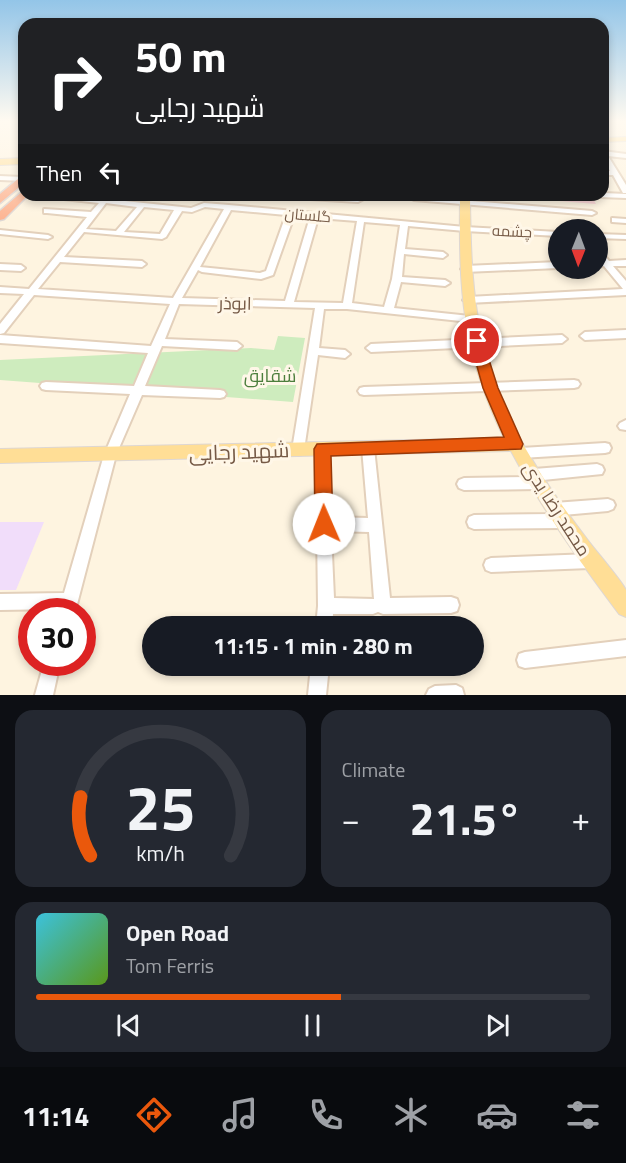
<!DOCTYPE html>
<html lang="en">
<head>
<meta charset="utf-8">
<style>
	body { margin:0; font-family:"Titillium Web",Cairo,sans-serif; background:#242831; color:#f1f3f6; height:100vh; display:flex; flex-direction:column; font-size:22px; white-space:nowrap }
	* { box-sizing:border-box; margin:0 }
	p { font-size:20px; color:#9ea1a6 }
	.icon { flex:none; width:33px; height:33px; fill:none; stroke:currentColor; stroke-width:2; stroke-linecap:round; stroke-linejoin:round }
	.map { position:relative; height:695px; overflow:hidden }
	.panel { display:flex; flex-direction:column; gap:15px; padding:15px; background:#0d0f14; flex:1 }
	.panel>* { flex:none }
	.banner { position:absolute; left:18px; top:18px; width:591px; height:183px; border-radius:18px; box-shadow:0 3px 9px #0003; background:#202124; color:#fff; overflow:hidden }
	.needle { width:39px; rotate:181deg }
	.tools { position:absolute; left:548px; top:219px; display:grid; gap:12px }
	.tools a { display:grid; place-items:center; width:60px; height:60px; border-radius:50%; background:#171b24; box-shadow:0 3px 9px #0003; font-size:30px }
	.speed { position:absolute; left:18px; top:598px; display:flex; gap:12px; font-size:30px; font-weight:700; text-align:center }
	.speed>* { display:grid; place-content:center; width:78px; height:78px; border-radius:50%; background:#171b24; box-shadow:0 3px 9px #0003; line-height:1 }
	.speed .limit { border:9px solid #d22; background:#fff; color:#111 }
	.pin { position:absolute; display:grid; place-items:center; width:51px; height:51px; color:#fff; margin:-26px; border:3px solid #fff; border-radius:50%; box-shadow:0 2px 6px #0007 }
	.me { position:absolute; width:66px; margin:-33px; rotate:359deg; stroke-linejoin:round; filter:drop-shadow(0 0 4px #0008) }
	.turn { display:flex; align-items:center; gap:21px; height:126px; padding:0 18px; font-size:27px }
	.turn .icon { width:78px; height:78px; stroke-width:2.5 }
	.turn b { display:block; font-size:42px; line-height:51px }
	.then { display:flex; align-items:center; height:57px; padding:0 18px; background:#0003; gap:12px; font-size:22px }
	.big { font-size:45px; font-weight:700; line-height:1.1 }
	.panel .tile { flex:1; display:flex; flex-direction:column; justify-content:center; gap:9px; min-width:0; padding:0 21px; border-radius:18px; background:#242831 }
	.panel .dial { align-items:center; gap:0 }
	.dial svg { height:156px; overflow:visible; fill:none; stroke:#363941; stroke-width:7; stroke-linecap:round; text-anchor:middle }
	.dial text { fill:#f1f3f6; stroke:none }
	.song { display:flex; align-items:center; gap:18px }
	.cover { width:72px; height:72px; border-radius:9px; background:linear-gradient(135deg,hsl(190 70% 55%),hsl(90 70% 35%)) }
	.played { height:6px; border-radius:3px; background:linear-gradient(90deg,#ea580c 55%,#363941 55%) }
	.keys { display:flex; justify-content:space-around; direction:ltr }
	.heat { display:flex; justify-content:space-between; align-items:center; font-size:33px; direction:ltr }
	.panel .tiles { flex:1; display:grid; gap:15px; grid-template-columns:1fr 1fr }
	.tile:last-child { grid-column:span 2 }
	.trip { position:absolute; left:142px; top:616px; width:342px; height:60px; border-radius:30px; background:#171b24; box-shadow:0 3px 9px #0003; font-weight:700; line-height:60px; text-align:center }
	.dock { display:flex; height:96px; justify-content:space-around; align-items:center; background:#090b0e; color:#9ea1a6 }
	.dock .icon { width:42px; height:42px }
	.dock .on { color:#ea580c }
	.dock b { font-size:27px; color:#f1f3f6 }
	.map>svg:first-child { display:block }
	.education { fill:#f1ddfa }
	.medical { fill:#fdd2d5 }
	.green { fill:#ceecbe }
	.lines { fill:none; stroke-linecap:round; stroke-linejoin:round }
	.minor-casing { stroke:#e3d0bb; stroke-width:4 }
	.major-casing { stroke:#ded7d3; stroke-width:2 }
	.highway-casing { stroke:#ded7d3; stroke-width:3 }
	.minor { fill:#fff; fill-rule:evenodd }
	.major { fill:#ffde96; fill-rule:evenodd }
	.highway { fill:#fdb492; fill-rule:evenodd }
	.route { fill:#ea580c; stroke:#983908; stroke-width:1.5 }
	.labels { text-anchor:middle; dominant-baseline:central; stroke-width:6; stroke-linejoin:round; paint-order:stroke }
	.far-street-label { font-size:15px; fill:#765a46; stroke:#fff7e8 }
	.street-label { font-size:18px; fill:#765a46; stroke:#fff7e8 }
	.park-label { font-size:18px; fill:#4c7e3c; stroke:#fff7e8 }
	.near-street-label { font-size:21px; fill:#765a46; stroke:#fff7e8 }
</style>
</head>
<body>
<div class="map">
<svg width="626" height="695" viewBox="0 0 626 695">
	<rect width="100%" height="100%" fill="#fef4e0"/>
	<!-- education -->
	<path class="education" d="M 0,522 L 44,522 L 16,590 L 0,590 Z"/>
	<!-- medical -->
	<path class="medical" d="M 486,195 L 591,195 L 596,204 Z"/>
	<!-- green -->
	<path class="green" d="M 278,336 L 305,338 L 293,402 L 0,380 L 0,360 L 251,348 L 274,350 Z"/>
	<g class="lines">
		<defs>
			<path id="minor" d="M 603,151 L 626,154 L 626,158 L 608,156 L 626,185 L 626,193 L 623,193 L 613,175 L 603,175 L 603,171 L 610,171 L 603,158 Z
				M 0,176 L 22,177 L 24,177 L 24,181 L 0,180 Z
				M 603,193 L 626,194 L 626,198 L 600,197 L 599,195 L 603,195 Z
				M 42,195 L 68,195 L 191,208 L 204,203 L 229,205 L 465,227 L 558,232 L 558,236 L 465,231 L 408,226 L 405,249 L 443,252 L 447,255 L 443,258 L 404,254 L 402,277 L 445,280 L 450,283 L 445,286 L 401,282 L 394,308 L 470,316 L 475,319 L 470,322 L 347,309 L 324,309 L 319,348 L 345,350 L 350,354 L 345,358 L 318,355 L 304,450 L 302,454 L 298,455 L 294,454 L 292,450 L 315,308 L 179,304 L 165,339 L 237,342 L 242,346 L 237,350 L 162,346 L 145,386 L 220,390 L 224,391 L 226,394 L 224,397 L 220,398 L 142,395 L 116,455 L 75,612 L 59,612 L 60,609 L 0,610 L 0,594 L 64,593 L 104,455 L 130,394 L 46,390 L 42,389 L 40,386 L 42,383 L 46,382 L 134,386 L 148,353 L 0,343 L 0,335 L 151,346 L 170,304 L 34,295 L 4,333 L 0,334 L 0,324 L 24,294 L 0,293 L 0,287 L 29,289 L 87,217 L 47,213 L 44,213 L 44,209 L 91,212 L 99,203 L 46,197 ZM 106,203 L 137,207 L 116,231 L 86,229 ZM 144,207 L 174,210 L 160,234 L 124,232 ZM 205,207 L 224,209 L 173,298 L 38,289 L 60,262 L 142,267 L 146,264 L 142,261 L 64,257 L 84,232 L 162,239 L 166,237 L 182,211 L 192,212 ZM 231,210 L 286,215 L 266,271 L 260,273 L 200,267 ZM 294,216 L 310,217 L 285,301 L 182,298 L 198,270 L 202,272 L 261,279 L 273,275 ZM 318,218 L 357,221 L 343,303 L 294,302 ZM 364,222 L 400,225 L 392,279 L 384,307 L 352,303 Z
				M 274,195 L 358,198 L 362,200 L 358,202 L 278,197 Z
				M 411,196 L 592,211 L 596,213 L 592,215 L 414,200 L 410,198 Z
				M 612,218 L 626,219 L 626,223 L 612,222 Z
				M 0,230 L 48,235 L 52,237 L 48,239 L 0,234 Z
				M 597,234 L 626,235 L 626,239 L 597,238 Z
				M 597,249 L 600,250 L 609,261 L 626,260 L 626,266 L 613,266 L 626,281 L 626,295 L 468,303 L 463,300 L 468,297 L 623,289 L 604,266 L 597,267 L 597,261 L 600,261 L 597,258 Z
				M 558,262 L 558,268 L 465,272 L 461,269 L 465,266 Z
				M 0,264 L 21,265 L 25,268 L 21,271 L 0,270 Z
				M 626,330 L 626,338 L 585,340 L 580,336 L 585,332 Z
				M 562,335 L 567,339 L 562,343 L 371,352 L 366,348 L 371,344 Z
				M 574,380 L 578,381 L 580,384 L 578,387 L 574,388 L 364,395 L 360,394 L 358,391 L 360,388 L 364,387 Z
				M 626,420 L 626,430 L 620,429 L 618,426 L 620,423 Z
				M 368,443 L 372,444 L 374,448 L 390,598 L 451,597 L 457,599 L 459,605 L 457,611 L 451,613 L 383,614 L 378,612 L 373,614 L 333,614 L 332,627 L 316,627 L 318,606 L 316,449 L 318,445 L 322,444 L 326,445 L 328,449 L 331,517 L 368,518 L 362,448 L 364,444 ZM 331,531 L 369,532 L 374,599 L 334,598 Z
				M 605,443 L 609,444 L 611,448 L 609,452 L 605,453 L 521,458 L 517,457 L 515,453 L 517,449 L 521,448 Z
				M 597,464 L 602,466 L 604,470 L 602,474 L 543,480 L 545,483 L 543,487 L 538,489 L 464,490 L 459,488 L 457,484 L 459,480 L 464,478 L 528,477 L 527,475 L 529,471 L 534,469 Z
				M 608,499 L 613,501 L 615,505 L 613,509 L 608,511 L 563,515 L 567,516 L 569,521 L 567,526 L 562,528 L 474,529 L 469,527 L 467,522 L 469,517 L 474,515 L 551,514 L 547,509 L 549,504 L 554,503 Z
				M 590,554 L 595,556 L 597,561 L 595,566 L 590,568 L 491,572 L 486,570 L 484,565 L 486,560 L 491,558 Z
				M 626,640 L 626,656 L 525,668 L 519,666 L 517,660 L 519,654 L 525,652 Z
				M 44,663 L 60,663 L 53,695 L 35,695 Z
				M 311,666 L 329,666 L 326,695 L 308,695 Z
				M 456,685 L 462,688 L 464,695 L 426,695 L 429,689 L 435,686 Z"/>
			<path id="major" d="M 626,137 L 626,141 L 603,142 L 603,138 Z
				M 24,158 L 24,164 L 0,165 L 0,159 Z
				M 460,195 L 470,195 C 471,286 474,346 515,429 C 535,468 561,505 587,539 C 595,550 621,580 626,590 C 626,597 626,610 626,617 L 619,614 C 580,562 542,509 511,451 L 0,463 L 0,449 L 504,438 C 461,351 459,289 460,195 Z"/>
			<path id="highway" d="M 24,174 L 24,183 L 0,203 L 0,194 Z
				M 24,190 L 24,195 L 28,195 L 4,219 L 0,220 L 0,211 Z"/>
		</defs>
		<!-- minor casing -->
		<use href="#minor" class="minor-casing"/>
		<!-- major casing -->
		<use href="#major" class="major-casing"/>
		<!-- highway casing -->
		<use href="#highway" class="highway-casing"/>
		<!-- minor -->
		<use href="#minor" class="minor"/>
		<!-- major -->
		<use href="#major" class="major"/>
		<!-- highway -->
		<use href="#highway" class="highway"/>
	</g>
	<!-- sky -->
	<linearGradient id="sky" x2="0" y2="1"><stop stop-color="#93c5e8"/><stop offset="0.55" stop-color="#fffaf1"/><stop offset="1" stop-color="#fffaf1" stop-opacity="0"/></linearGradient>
	<rect width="626" height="220" fill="url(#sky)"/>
	<!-- route -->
	<path class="route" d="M 477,336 L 483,341 L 498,388 L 523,444 L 521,449 L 331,456 L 333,524 L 330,531 L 324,533 L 318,531 L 315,524 L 314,449 L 317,444 L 504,437 L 483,388 L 470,341 Z"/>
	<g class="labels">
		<!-- far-street labels -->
		<g class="far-street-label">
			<text transform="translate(308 215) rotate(5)">گلستان</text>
			<text transform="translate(512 231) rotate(3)">چشمه</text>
		</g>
		<!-- street labels -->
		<g class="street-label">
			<text transform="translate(235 303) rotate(1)">ابوذر</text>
			<text transform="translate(557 509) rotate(57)">محمد رضا یدی</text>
		</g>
		<!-- park labels -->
		<g class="park-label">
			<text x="270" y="375">شقایق</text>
		</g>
		<!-- near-street labels -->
		<g class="near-street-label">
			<text transform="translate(239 451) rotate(-2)">شهید رجایی</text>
		</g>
	</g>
</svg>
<div class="tools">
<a><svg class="needle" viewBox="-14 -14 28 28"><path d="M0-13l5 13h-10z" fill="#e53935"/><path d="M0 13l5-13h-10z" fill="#9ea1a6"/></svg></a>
</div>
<div class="speed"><div class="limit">30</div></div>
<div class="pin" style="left:477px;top:341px;background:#d93025"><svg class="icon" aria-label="arrive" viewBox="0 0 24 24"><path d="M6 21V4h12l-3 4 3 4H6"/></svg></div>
<svg class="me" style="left:324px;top:524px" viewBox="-20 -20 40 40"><circle r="19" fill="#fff"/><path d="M0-13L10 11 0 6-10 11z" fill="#ea580c"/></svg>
<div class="trip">11:15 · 1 min · 280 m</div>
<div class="banner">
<div class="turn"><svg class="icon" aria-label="right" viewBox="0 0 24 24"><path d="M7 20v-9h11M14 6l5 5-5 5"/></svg><div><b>50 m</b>شهید رجایی</div></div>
<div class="then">Then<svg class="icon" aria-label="left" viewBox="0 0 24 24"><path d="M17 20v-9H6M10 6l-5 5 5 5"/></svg></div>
</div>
</div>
<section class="panel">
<div class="tiles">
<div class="tile dial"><svg viewBox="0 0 100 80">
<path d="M14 69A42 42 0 1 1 86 69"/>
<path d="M14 69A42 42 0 0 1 9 39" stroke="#ea580c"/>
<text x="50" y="56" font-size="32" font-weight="700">25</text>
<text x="50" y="72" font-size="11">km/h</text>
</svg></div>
<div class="tile"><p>Climate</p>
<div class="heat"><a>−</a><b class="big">21.5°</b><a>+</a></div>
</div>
<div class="tile">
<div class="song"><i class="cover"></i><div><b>Open Road</b><p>Tom Ferris</p></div></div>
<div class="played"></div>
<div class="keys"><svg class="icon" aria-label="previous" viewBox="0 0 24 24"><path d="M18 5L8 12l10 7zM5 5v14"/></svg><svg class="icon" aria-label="pause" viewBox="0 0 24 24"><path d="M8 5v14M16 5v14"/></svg><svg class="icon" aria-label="next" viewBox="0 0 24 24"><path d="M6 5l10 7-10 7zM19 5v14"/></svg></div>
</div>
</div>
</section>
<nav class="dock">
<b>11:14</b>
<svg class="icon on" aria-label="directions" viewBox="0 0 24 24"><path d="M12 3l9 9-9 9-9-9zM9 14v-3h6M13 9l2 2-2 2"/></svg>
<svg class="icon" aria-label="music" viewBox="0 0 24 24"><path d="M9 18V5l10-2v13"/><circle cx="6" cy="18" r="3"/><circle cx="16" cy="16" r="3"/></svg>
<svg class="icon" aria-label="phone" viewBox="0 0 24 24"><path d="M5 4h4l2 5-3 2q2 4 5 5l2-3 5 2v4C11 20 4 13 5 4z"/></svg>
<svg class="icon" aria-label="climate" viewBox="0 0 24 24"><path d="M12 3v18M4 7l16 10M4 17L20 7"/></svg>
<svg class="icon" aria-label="car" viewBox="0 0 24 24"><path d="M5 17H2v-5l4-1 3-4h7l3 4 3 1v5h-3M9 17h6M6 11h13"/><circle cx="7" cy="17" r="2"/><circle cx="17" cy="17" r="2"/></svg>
<svg class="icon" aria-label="filters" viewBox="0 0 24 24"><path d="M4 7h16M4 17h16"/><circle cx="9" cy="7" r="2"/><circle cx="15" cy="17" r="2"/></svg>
</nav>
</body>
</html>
